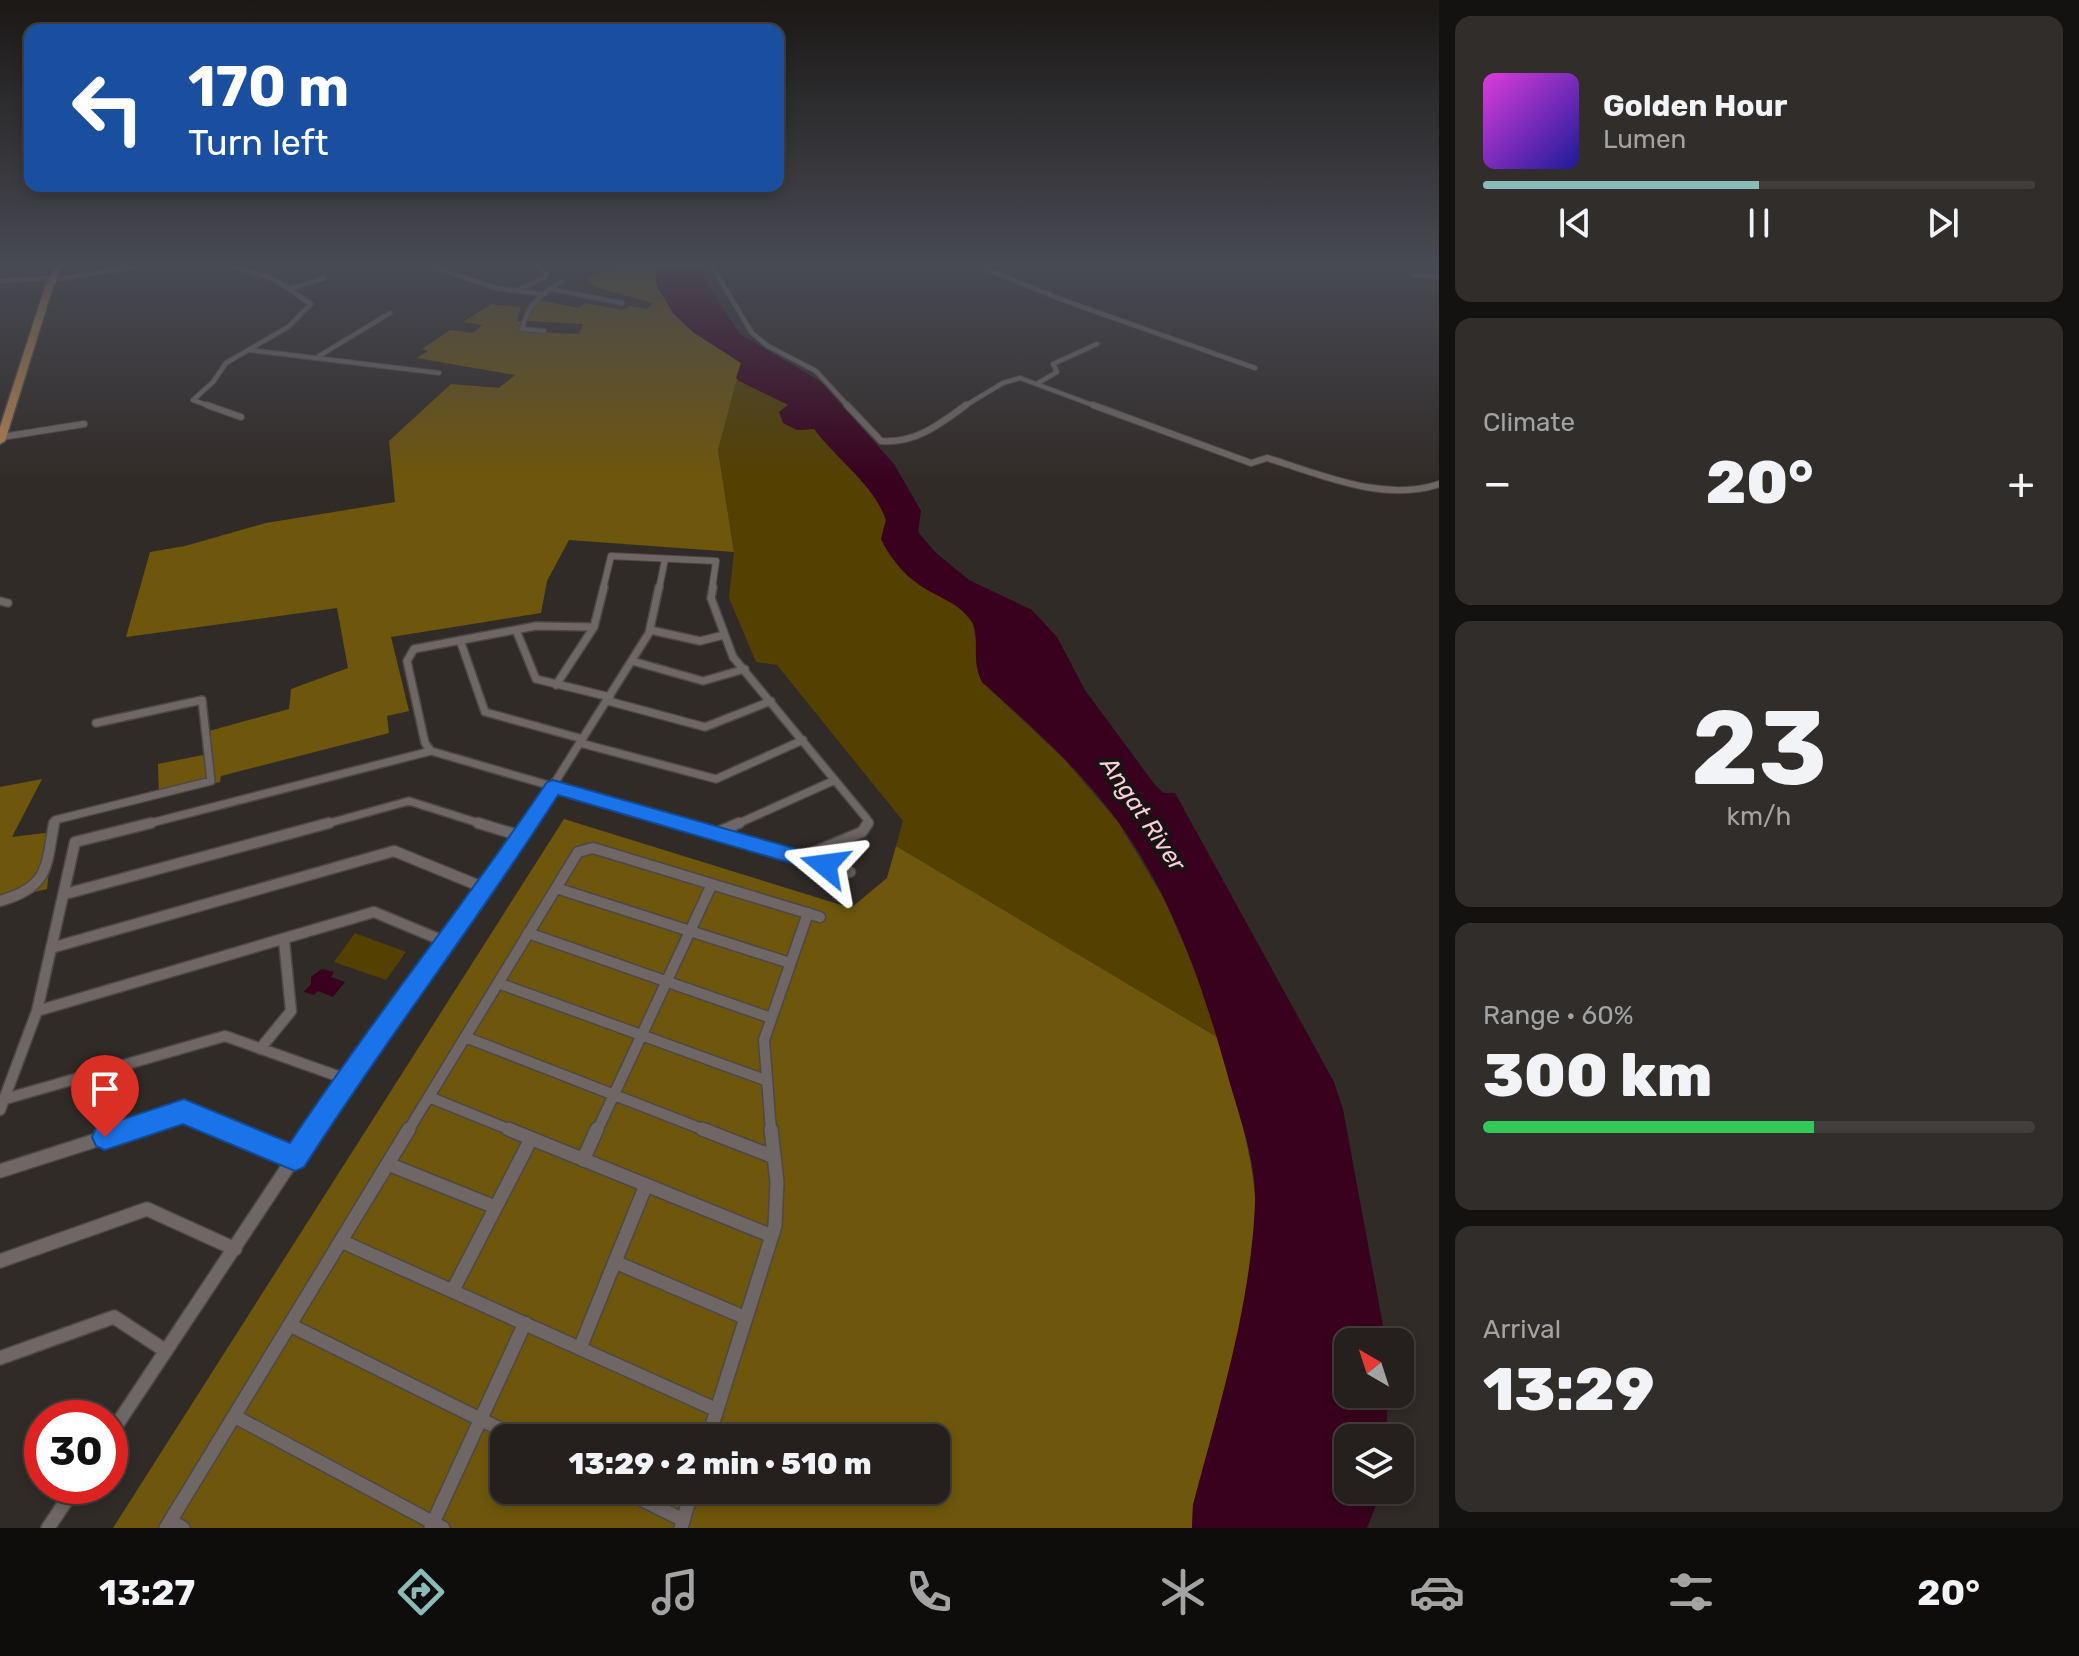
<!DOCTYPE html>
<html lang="en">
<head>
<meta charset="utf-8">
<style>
	body { margin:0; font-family:Rubik,sans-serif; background:#312d2b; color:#f1f3f6; height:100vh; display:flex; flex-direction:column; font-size:30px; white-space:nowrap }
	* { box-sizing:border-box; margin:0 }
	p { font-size:26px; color:#a3a3a4 }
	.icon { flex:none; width:44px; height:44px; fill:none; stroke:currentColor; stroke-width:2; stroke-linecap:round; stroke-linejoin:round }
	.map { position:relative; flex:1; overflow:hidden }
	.drawer { display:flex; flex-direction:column; gap:16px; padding:16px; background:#141210; width:640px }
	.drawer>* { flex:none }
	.guide { position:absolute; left:24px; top:24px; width:760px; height:168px; border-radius:16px; box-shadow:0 4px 12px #0003,0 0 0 2px #423e3c; background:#1a4fa0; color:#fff; overflow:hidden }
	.needle { width:52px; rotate:321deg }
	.buttons { position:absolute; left:1334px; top:1328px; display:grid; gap:16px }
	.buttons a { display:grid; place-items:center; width:80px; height:80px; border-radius:16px; background:#25201e; box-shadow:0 4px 12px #0003,0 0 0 2px #423e3c; font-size:40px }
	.speed { position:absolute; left:24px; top:1400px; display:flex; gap:16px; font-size:40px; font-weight:700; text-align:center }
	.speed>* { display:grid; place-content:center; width:104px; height:104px; border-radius:50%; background:#25201e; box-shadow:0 4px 12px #0003,0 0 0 2px #423e3c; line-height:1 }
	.speed .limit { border:12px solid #d22; background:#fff; color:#111 }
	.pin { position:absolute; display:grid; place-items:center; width:68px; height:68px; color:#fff; margin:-82px -34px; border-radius:50% 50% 50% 0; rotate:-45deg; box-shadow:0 0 8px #0007 }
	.pin .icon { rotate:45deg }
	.me { position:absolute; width:88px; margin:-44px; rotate:286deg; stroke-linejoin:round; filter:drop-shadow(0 0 6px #0008) }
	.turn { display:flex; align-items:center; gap:28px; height:168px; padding:0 32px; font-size:36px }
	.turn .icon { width:104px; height:104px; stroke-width:2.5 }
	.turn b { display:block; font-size:56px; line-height:68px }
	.big { font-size:60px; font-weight:800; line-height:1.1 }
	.drawer .card { flex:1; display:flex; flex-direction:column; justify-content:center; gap:12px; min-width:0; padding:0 28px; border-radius:16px; background:#312d2b }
	.drawer .dial { align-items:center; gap:0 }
	.dial b { font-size:104px; line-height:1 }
	.song { display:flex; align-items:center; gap:24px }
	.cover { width:96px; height:96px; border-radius:12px; background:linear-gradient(135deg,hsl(300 70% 55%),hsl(240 70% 35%)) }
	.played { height:8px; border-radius:4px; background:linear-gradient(90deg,#8bbbb9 50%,#423e3c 50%) }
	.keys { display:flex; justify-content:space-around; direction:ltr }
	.heat { display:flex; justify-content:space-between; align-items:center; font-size:44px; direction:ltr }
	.charge { height:12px; border-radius:6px; background:linear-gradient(90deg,#34c759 60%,#423e3c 0) }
	.trip { position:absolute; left:490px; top:1424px; width:460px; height:80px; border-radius:16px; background:#25201e; box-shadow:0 4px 12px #0003,0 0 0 2px #423e3c; font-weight:800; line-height:80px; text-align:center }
	.menu { display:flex; height:128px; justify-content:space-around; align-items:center; background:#0f0d0c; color:#a3a3a4 }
	.menu .icon { width:56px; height:56px }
	.menu .on { color:#8bbbb9 }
	.menu b { font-size:36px; color:#f1f3f6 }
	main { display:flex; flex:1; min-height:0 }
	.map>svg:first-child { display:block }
	.green { fill:#544000 }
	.forest { fill:#6e560c; fill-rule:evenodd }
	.water { fill:#39011d }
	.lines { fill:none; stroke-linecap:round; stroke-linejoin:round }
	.street-far4-casing { stroke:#4d4846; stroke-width:6 }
	.street-far3-casing { stroke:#4d4846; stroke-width:8 }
	.street-far2-casing { stroke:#4d4846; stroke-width:10 }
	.street-far1-casing { stroke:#4d4846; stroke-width:13 }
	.street-casing { stroke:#4d4846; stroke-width:16 }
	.primary-casing { stroke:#4d4846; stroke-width:3 }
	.street-far4 { stroke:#6f6765; stroke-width:4 }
	.street-far3 { stroke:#6f6765; stroke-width:6 }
	.street-far2 { stroke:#6f6765; stroke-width:7 }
	.street-far1 { stroke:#6f6765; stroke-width:10 }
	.street { stroke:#6f6765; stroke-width:13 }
	.primary { fill:#b2814e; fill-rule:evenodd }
	.route { fill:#1a73e8; stroke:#114b97; stroke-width:2 }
	.labels { text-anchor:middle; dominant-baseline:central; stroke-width:8; stroke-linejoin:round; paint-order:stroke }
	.water-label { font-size:24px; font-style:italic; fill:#fdcddc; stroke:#171413 }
</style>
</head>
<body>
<main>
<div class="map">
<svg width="1439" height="1528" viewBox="0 0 1439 1528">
	<rect width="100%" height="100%" fill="#312b28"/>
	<!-- green -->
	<path class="green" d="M 736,378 L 789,405 L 781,410 L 783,423 L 797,430 L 815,429 C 838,461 873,483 886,520 L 883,530 L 919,585 L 959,607 L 973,623 L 982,682 L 1063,758 L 1118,822 L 1164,899 L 1197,974 L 1217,1037 L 896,846 L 903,821 L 777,665 L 756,662 L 729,598 L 734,552 L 718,450 Z
		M 355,933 L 406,952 L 386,980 L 334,962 Z"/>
	<!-- forest -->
	<path class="forest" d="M 619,266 L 655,266 L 657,286 L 673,313 L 693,332 L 741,363 L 718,450 L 734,552 L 569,540 L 547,581 L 541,613 L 391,637 L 409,711 L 387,716 L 389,733 L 221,776 L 220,782 L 159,796 L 158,764 L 208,754 L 209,731 L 289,709 L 291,689 L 348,668 L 337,608 L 126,637 L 150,552 L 185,546 L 266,523 L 395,502 L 389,441 L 451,384 L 499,388 L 515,375 L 417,358 L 428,351 L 422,349 L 450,330 L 473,333 L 482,325 L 463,322 L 491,304 L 521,307 L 517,321 L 525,322 L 519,331 L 579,334 L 583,324 L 526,321 L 525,309 L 534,299 L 578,308 L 585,303 L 623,310 L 630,306 L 647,309 L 653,303 L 596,287 L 585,279 Z
		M 42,779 L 12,837 L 53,832 L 47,889 L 0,900 L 0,787 Z
		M 564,819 L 851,908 L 887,878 L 896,846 L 1217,1037 C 1231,1089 1252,1144 1255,1198 C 1260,1292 1217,1414 1193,1505 L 1192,1528 L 113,1528 ZM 504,1438 L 936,1438 L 936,1490 L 504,1490 Z"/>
	<!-- water -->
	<path class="water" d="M 655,266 L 702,266 L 704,279 L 740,334 L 820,381 L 894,464 L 921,511 L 918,532 L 935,552 L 969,580 L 1032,610 L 1057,637 L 1085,690 L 1155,785 L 1164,793 L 1175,793 L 1334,1082 L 1343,1109 L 1386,1342 L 1348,1342 L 1348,1394 L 1388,1394 L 1386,1438 L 1348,1438 L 1348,1490 L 1382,1490 L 1367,1528 L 1192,1528 L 1193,1505 C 1219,1406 1251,1306 1255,1203 C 1257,1162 1240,1119 1229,1080 C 1204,989 1173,897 1117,820 C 1079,768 1029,724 982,682 C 970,659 981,637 972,622 C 960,603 939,598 921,586 C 904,575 890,558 881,539 L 886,520 C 873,483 838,461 814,429 L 797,430 L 783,423 L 779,412 L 788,405 L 739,381 L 736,378 L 741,363 L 693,332 L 673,313 L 657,286 Z
		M 322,969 L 334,972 L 331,977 L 345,982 L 333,997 L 318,991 L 314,995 L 304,992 L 311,984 L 311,977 Z"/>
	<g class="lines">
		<defs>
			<path id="street-far4" d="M 430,266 L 496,288 L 540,294
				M 712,266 L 752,333 L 768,346 L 816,371 L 849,407
				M 980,266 L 1060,299 L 1255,368
				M 1148,266 L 1153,267
				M 1414,275 L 1439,277
				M 51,280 L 138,266
				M 0,281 L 52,278
				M 289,289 L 324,278
				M 551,289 L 622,303
				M 517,291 L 545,277 L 547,274 L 538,266
				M 544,331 L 522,329 C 527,306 542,293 562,281
				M 249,350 L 439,373
				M 319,356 L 390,313
				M 1038,383 L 1057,372 L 1053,364 L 1097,344
				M 212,407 L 193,400 L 213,382 L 226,363 L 288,327 L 311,304 L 274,279 L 233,266
				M 963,407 L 1003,383 L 1020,378 L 1098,407"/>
			<path id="street-far3" d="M 207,405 L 241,417
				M 847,405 L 881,441 C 915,444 940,424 966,405
				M 1093,405 L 1251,463 L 1267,458 C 1320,474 1383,503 1439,484
				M 2,437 L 84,424
				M 603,589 L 611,556 L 716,561 L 712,589
				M 659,589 L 665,559"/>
			<path id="street-far2" d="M 713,587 L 711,598 L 733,657 L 867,819 L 868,825
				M 0,601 L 8,603
				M 594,627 L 536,626 L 414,649 L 407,661 L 425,743 L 431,751 L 686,825
				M 516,630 L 536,679 L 610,697
				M 650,630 L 700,641 L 724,635
				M 460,640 L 485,712 L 583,739
				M 632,661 L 703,681 L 745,669
				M 556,685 L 594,627 L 604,587
				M 608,701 L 705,727 L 771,701
				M 580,743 L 716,779 L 803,740
				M 54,825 L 55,820 L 211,781 L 202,700 L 96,723
				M 143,825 L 431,751
				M 322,825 L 409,801 L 485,825
				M 528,825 L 649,633 L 659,587
				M 735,825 L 835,780"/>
			<path id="street-far1" d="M 478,823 L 521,836
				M 679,823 L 850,872
				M 716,833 L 739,823
				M 802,857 L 862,832 L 868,823
				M 556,888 L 790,963
				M 65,894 L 329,823
				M 0,901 C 49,887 46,868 54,823
				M 528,933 L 771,1018
				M 51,948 L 394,851 L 487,889
				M 498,983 L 765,1080
				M 37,1011 L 374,912 L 446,942
				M 465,1037 L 707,1131
				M 260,1049 L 291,1011 L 284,940
				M 429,1097 L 513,1131
				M 5,1099 L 225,1036 L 346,1079
				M 0,1110 L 37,1011 L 75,842 L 151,823
				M 124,1131 L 184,1112 L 230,1131
				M 311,1131 L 487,889 L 530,823
				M 408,1131 L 578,852 L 593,848 L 820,917
				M 597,1131 L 712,884
				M 771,1131 L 764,1040 L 808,913"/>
			<path id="street" d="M 225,1129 L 295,1158
				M 508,1129 L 772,1236
				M 702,1129 L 774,1157
				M 583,1160 L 597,1129
				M 388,1164 L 495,1207
				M 0,1171 L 131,1129
				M 341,1241 L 717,1410
				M 0,1261 L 147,1209 L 235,1249
				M 615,1262 L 746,1318
				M 453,1290 L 531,1139
				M 290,1325 L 518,1438
				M 580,1348 L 646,1185
				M 0,1358 L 114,1317 L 166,1351
				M 234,1416 L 443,1528
				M 110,1435 L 313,1129
				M 708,1438 L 775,1226 L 777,1182 L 771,1129
				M 623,1490 L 683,1520
				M 171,1521 L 183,1528
				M 431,1527 L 525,1323
				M 48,1528 L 76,1486
				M 166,1528 L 409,1129
				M 681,1528 L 692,1490"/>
			<path id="primary" d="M 56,266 L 62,266 L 53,287 L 5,441 L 0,444 L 0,427 L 45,287 Z"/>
		</defs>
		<!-- street-far4 casing -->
		<use href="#street-far4" class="street-far4-casing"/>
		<!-- street-far3 casing -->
		<use href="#street-far3" class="street-far3-casing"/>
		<!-- street-far2 casing -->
		<use href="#street-far2" class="street-far2-casing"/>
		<!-- street-far1 casing -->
		<use href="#street-far1" class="street-far1-casing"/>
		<!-- street casing -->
		<use href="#street" class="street-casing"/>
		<!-- primary casing -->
		<use href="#primary" class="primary-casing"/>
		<!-- street-far4 -->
		<use href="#street-far4" class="street-far4"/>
		<!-- street-far3 -->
		<use href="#street-far3" class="street-far3"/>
		<!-- street-far2 -->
		<use href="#street-far2" class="street-far2"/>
		<!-- street-far1 -->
		<use href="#street-far1" class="street-far1"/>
		<!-- street -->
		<use href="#street" class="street"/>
		<!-- primary -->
		<use href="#primary" class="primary"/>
	</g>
	<!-- sky -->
	<linearGradient id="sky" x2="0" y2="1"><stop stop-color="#1b1816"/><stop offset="0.55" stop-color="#484a53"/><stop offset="1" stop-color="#484a53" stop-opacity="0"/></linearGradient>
	<rect width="1439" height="480" fill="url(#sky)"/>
	<!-- route -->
	<path class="route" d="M 553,780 L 825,857 L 835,865 L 825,873 L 558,795 C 477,922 385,1040 304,1167 L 295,1171 L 183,1124 L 105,1150 L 96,1146 L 92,1137 L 96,1128 L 184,1099 L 290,1143 C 371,1020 465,905 547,782 Z"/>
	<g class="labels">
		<!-- water labels -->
		<g class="water-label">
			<text transform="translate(1143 814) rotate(56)">Angat River</text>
		</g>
	</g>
</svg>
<div class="buttons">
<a><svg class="needle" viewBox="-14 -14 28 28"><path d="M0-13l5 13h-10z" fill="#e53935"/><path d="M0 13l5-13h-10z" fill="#a3a3a4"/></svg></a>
<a><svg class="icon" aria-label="layers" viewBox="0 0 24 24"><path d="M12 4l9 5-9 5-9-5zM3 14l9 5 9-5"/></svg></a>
</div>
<div class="speed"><div class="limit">30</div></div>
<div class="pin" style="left:105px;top:1137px;background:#d93025"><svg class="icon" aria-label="arrive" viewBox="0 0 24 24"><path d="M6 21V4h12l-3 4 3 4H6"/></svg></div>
<svg class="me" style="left:825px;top:865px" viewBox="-20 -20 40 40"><path d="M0-17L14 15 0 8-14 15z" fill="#1a73e8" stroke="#fff" stroke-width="4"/></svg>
<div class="trip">13:29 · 2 min · 510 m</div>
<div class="guide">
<div class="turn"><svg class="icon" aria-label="left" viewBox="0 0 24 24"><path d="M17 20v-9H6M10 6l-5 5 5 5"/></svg><div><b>170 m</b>Turn left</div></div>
</div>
</div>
<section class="drawer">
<div class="card">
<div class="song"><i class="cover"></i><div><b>Golden Hour</b><p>Lumen</p></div></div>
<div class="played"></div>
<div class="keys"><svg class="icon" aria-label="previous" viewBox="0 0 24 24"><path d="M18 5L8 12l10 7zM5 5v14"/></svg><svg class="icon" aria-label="pause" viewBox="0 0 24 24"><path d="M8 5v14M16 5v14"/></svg><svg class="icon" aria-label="next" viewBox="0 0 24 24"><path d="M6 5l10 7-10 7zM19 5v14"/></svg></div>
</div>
<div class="card"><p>Climate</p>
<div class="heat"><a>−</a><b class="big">20°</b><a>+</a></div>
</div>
<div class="card dial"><b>23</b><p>km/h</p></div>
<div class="card"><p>Range · 60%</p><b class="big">300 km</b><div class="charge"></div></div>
<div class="card"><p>Arrival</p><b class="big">13:29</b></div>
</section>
</main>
<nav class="menu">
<b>13:27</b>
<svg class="icon on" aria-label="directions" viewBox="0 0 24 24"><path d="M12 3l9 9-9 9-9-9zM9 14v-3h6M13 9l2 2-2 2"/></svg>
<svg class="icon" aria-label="music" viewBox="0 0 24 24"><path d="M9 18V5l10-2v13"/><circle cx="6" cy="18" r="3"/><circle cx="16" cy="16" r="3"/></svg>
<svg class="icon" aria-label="phone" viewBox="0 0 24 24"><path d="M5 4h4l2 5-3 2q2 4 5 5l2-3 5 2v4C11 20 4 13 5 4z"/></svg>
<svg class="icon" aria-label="climate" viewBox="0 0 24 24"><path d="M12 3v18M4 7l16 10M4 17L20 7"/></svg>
<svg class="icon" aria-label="car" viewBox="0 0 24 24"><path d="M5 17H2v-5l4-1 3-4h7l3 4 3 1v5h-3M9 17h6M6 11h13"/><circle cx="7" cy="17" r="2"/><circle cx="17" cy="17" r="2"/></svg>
<svg class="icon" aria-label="filters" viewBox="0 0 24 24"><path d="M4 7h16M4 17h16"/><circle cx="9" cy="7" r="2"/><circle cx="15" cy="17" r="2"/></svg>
<b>20°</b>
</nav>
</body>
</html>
